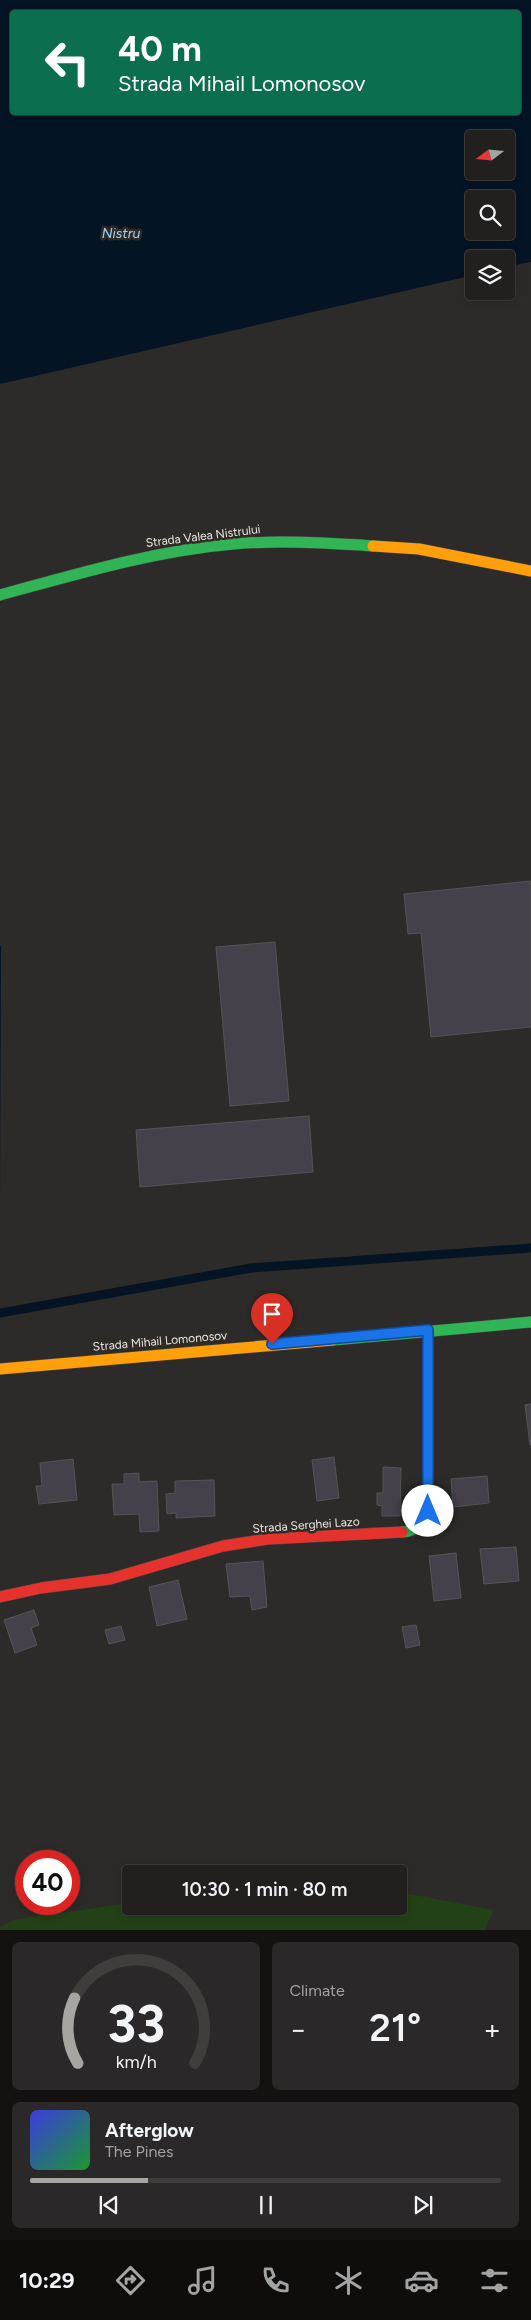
<!DOCTYPE html>
<html lang="en">
<head>
<meta charset="utf-8">
<style>
	body { margin:0; font-family:Figtree,sans-serif; background:#2a2828; color:#f1f3f6; height:100vh; display:flex; flex-direction:column; font-size:19px; white-space:nowrap }
	* { box-sizing:border-box; margin:0 }
	p { font-size:16px; color:#a2a3a4 }
	.icon { flex:none; width:28px; height:28px; fill:none; stroke:currentColor; stroke-width:2; stroke-linecap:round; stroke-linejoin:round }
	.map { position:relative; height:1930px; overflow:hidden }
	.side { display:flex; flex-direction:column; gap:12px; padding:12px; background:#131211; flex:1 }
	.side>* { flex:none }
	.top-card { position:absolute; left:10px; top:10px; width:511px; height:105px; border-radius:5px; box-shadow:0 2px 8px #0003,0 0 0 1px #3f3e3d; background:#0b6e4f; color:#fff; overflow:hidden }
	.needle { width:32px; rotate:254deg }
	.controls { position:absolute; left:465px; top:130px; display:grid; gap:10px }
	.controls a { display:grid; place-items:center; width:50px; height:50px; border-radius:5px; background:#22201f; box-shadow:0 2px 8px #0003,0 0 0 1px #3f3e3d; font-size:25px }
	.speed { position:absolute; left:15px; top:1850px; display:flex; gap:10px; font-size:25px; font-weight:700; text-align:center }
	.speed>* { display:grid; place-content:center; width:65px; height:65px; border-radius:50%; background:#22201f; box-shadow:0 2px 8px #0003,0 0 0 1px #3f3e3d; line-height:1 }
	.speed .limit { border:8px solid #d22; background:#fff; color:#111 }
	.pin { position:absolute; display:grid; place-items:center; width:42px; height:42px; color:#fff; margin:-51px -21px; border-radius:50% 50% 50% 0; rotate:-45deg; box-shadow:0 0 5px #0007 }
	.pin .icon { rotate:45deg }
	.me { position:absolute; width:55px; margin:-28px; rotate:0deg; stroke-linejoin:round; filter:drop-shadow(0 0 4px #0008) }
	.turn { display:flex; align-items:center; gap:18px; height:105px; padding:0 25px; font-size:22px }
	.turn .icon { width:65px; height:65px; stroke-width:2.5 }
	.turn b { display:block; font-size:35px; line-height:42px }
	.big { font-size:38px; font-weight:600; line-height:1.1 }
	.side .widget { flex:1; display:flex; flex-direction:column; justify-content:center; gap:8px; min-width:0; padding:0 18px; border-radius:8px; background:#2a2828 }
	.side .dial { align-items:center; gap:0 }
	.dial svg { height:130px; overflow:visible; fill:none; stroke:#3f3e3d; stroke-width:7; stroke-linecap:round; text-anchor:middle }
	.dial text { fill:#f1f3f6; stroke:none }
	.song { display:flex; align-items:center; gap:15px }
	.cover { width:60px; height:60px; border-radius:8px; background:linear-gradient(135deg,hsl(240 70% 55%),hsl(130 70% 35%)) }
	.played { height:5px; border-radius:2px; background:linear-gradient(90deg,#a7a5a2 25%,#3f3e3d 25%) }
	.keys { display:flex; justify-content:space-around; direction:ltr }
	.heat { display:flex; justify-content:space-between; align-items:center; font-size:28px; direction:ltr }
	.side .tiles { flex:1; display:grid; gap:12px; grid-template-columns:1fr 1fr }
	.widget:last-child { grid-column:span 2 }
	.trip { position:absolute; left:122px; top:1865px; width:285px; height:50px; border-radius:5px; background:#22201f; box-shadow:0 2px 8px #0003,0 0 0 1px #3f3e3d; font-weight:600; line-height:50px; text-align:center }
	.tabs { display:flex; height:80px; justify-content:space-around; align-items:center; background:#0e0d0c; color:#a2a3a4 }
	.tabs .icon { width:35px; height:35px }
	.tabs .selected { color:#a7a5a2 }
	.tabs b { font-size:22px; color:#f1f3f6 }
	.map>svg:first-child { display:block }
	.green { fill:#234117 }
	.water { fill:#041424; fill-rule:evenodd }
	.lines { fill:none; stroke-linecap:round; stroke-linejoin:round }
	.stream { stroke:#041424; stroke-width:9 }
	.building { fill:#46404b; stroke:#555454 }
	.fast-casing { stroke:#484644; stroke-width:12 }
	.slow-casing { stroke:#484644; stroke-width:12 }
	.jam-casing { stroke:#484644; stroke-width:12 }
	.fast { stroke:#30b455; stroke-width:11 }
	.slow { stroke:#ff9f0a; stroke-width:11 }
	.jam { stroke:#e5322d; stroke-width:11 }
	.route-casing { stroke:#114b97; stroke-width:12 }
	.route { stroke:#1a73e8; stroke-width:9 }
	.labels { text-anchor:middle; dominant-baseline:central; stroke-width:5; stroke-linejoin:round; paint-order:stroke }
	.street-label { font-size:12px; fill:#e8e6e3; stroke:#2f2b27 }
	.water-label { font-size:14px; font-style:italic; fill:#9bd2fe; stroke:#2f2b27 }
</style>
</head>
<body>
<div class="map">
<svg width="531" height="1930" viewBox="0 0 531 1930">
	<rect width="100%" height="100%" fill="#2d2b29"/>
	<!-- green -->
	<path class="green" d="M 399,1892 L 493,1910 L 485,1930 L 0,1930 L 0,1927 L 17,1919 L 131,1903 L 131,1906 L 399,1906 Z"/>
	<!-- water -->
	<path class="water" d="M 0,0 L 531,0 L 531,262 L 506,267 L 506,259 L 474,259 L 474,275 L 0,384 ZM 12,12 L 519,12 L 519,112 L 12,112 ZM 474,139 L 506,139 L 506,171 L 474,171 ZM 474,199 L 506,199 L 506,231 L 474,231 Z
		M 0,946 L 1,946 L 0,1202 Z"/>
	<g class="lines">
		<!-- stream -->
		<path class="stream" d="M 0,1313 L 251,1268 L 531,1248"/>
	</g>
	<!-- building -->
	<path class="building" d="M 531,881 L 531,1027 L 431,1037 L 421,933 L 408,934 L 404,894 Z
		M 275,942 L 289,1101 L 230,1106 L 216,947 Z
		M 309,1116 L 313,1172 L 140,1187 L 136,1130 Z
		M 531,1404 L 531,1445 L 530,1445 L 525,1405 Z
		M 334,1457 L 339,1498 L 317,1501 L 312,1460 Z
		M 73,1459 L 77,1500 L 39,1504 L 36,1486 L 42,1486 L 40,1463 Z
		M 383,1467 L 401,1468 L 400,1516 L 382,1516 L 382,1506 L 377,1505 L 377,1493 L 383,1493 Z
		M 139,1473 L 139,1482 L 157,1481 L 159,1531 L 140,1532 L 139,1514 L 114,1515 L 112,1484 L 124,1484 L 124,1474 Z
		M 487,1476 L 489,1503 L 453,1507 L 451,1479 Z
		M 214,1480 L 215,1516 L 176,1518 L 176,1513 L 167,1514 L 166,1494 L 175,1493 L 175,1481 Z
		M 516,1547 L 519,1581 L 484,1584 L 480,1549 Z
		M 456,1553 L 461,1598 L 434,1601 L 429,1556 Z
		M 263,1561 L 267,1607 L 252,1610 L 250,1596 L 230,1597 L 226,1564 Z
		M 178,1580 L 187,1619 L 157,1626 L 149,1587 Z
		M 34,1610 L 39,1625 L 31,1628 L 37,1645 L 15,1653 L 4,1620 Z
		M 416,1625 L 420,1645 L 406,1648 L 402,1627 Z
		M 121,1626 L 125,1640 L 109,1644 L 105,1630 Z"/>
	<g class="lines">
		<defs>
			<path id="fast" d="M 0,595 C 77,574 153,551 233,544 C 280,540 326,543 373,546
				M 333,1340 L 531,1322
				M 402,1532 C 418,1531 421,1524 428,1511 L 428,1330"/>
			<path id="slow" d="M 373,546 L 419,549 L 531,571
				M 0,1369 L 333,1340"/>
			<path id="jam" d="M 0,1597 L 41,1588 L 110,1579 L 223,1546 L 268,1539 L 402,1532"/>
		</defs>
		<!-- fast casing -->
		<use href="#fast" class="fast-casing"/>
		<!-- slow casing -->
		<use href="#slow" class="slow-casing"/>
		<!-- jam casing -->
		<use href="#jam" class="jam-casing"/>
		<!-- fast -->
		<use href="#fast" class="fast"/>
		<!-- slow -->
		<use href="#slow" class="slow"/>
		<!-- jam -->
		<use href="#jam" class="jam"/>
	</g>
	<g class="lines">
		<defs>
			<path id="route" d="M 272,1344 L 428,1330 L 428,1511"/>
		</defs>
		<!-- route casing -->
		<use href="#route" class="route-casing"/>
		<!-- route -->
		<use href="#route" class="route"/>
	</g>
	<g class="labels">
		<!-- street labels -->
		<g class="street-label">
			<text transform="translate(203 536) rotate(-7)">Strada Valea Nistrului</text>
			<text transform="translate(160 1341) rotate(-5)">Strada Mihail Lomonosov</text>
			<text transform="translate(306 1525) rotate(-4)">Strada Serghei Lazo</text>
		</g>
		<!-- water labels -->
		<g class="water-label">
			<text x="121" y="233">Nistru</text>
		</g>
	</g>
</svg>
<div class="controls">
<a><svg class="needle" viewBox="-14 -14 28 28"><path d="M0-13l5 13h-10z" fill="#e53935"/><path d="M0 13l5-13h-10z" fill="#a2a3a4"/></svg></a>
<a><svg class="icon" aria-label="search" viewBox="0 0 24 24"><circle cx="10" cy="10" r="6"/><path d="M15 15l6 6"/></svg></a>
<a><svg class="icon" aria-label="layers" viewBox="0 0 24 24"><path d="M12 4l9 5-9 5-9-5zM3 14l9 5 9-5"/></svg></a>
</div>
<div class="speed"><div class="limit">40</div></div>
<div class="pin" style="left:272px;top:1344px;background:#d93025"><svg class="icon" aria-label="arrive" viewBox="0 0 24 24"><path d="M6 21V4h12l-3 4 3 4H6"/></svg></div>
<svg class="me" style="left:428px;top:1511px" viewBox="-20 -20 40 40"><circle r="19" fill="#fff"/><path d="M0-13L10 11 0 6-10 11z" fill="#1a73e8"/></svg>
<div class="trip">10:30 · 1 min · 80 m</div>
<div class="top-card">
<div class="turn"><svg class="icon" aria-label="left" viewBox="0 0 24 24"><path d="M17 20v-9H6M10 6l-5 5 5 5"/></svg><div><b>40 m</b>Strada Mihail Lomonosov</div></div>
</div>
</div>
<section class="side">
<div class="tiles">
<div class="widget dial"><svg viewBox="0 0 100 80">
<path d="M14 69A42 42 0 1 1 86 69"/>
<path d="M14 69A42 42 0 0 1 12 29" stroke="#a7a5a2"/>
<text x="50" y="56" font-size="32" font-weight="700">33</text>
<text x="50" y="72" font-size="11">km/h</text>
</svg></div>
<div class="widget"><p>Climate</p>
<div class="heat"><a>−</a><b class="big">21°</b><a>+</a></div>
</div>
<div class="widget">
<div class="song"><i class="cover"></i><div><b>Afterglow</b><p>The Pines</p></div></div>
<div class="played"></div>
<div class="keys"><svg class="icon" aria-label="previous" viewBox="0 0 24 24"><path d="M18 5L8 12l10 7zM5 5v14"/></svg><svg class="icon" aria-label="pause" viewBox="0 0 24 24"><path d="M8 5v14M16 5v14"/></svg><svg class="icon" aria-label="next" viewBox="0 0 24 24"><path d="M6 5l10 7-10 7zM19 5v14"/></svg></div>
</div>
</div>
</section>
<nav class="tabs">
<b>10:29</b>
<svg class="icon selected" aria-label="directions" viewBox="0 0 24 24"><path d="M12 3l9 9-9 9-9-9zM9 14v-3h6M13 9l2 2-2 2"/></svg>
<svg class="icon" aria-label="music" viewBox="0 0 24 24"><path d="M9 18V5l10-2v13"/><circle cx="6" cy="18" r="3"/><circle cx="16" cy="16" r="3"/></svg>
<svg class="icon" aria-label="phone" viewBox="0 0 24 24"><path d="M5 4h4l2 5-3 2q2 4 5 5l2-3 5 2v4C11 20 4 13 5 4z"/></svg>
<svg class="icon" aria-label="climate" viewBox="0 0 24 24"><path d="M12 3v18M4 7l16 10M4 17L20 7"/></svg>
<svg class="icon" aria-label="car" viewBox="0 0 24 24"><path d="M5 17H2v-5l4-1 3-4h7l3 4 3 1v5h-3M9 17h6M6 11h13"/><circle cx="7" cy="17" r="2"/><circle cx="17" cy="17" r="2"/></svg>
<svg class="icon" aria-label="filters" viewBox="0 0 24 24"><path d="M4 7h16M4 17h16"/><circle cx="9" cy="7" r="2"/><circle cx="15" cy="17" r="2"/></svg>
</nav>
</body>
</html>
